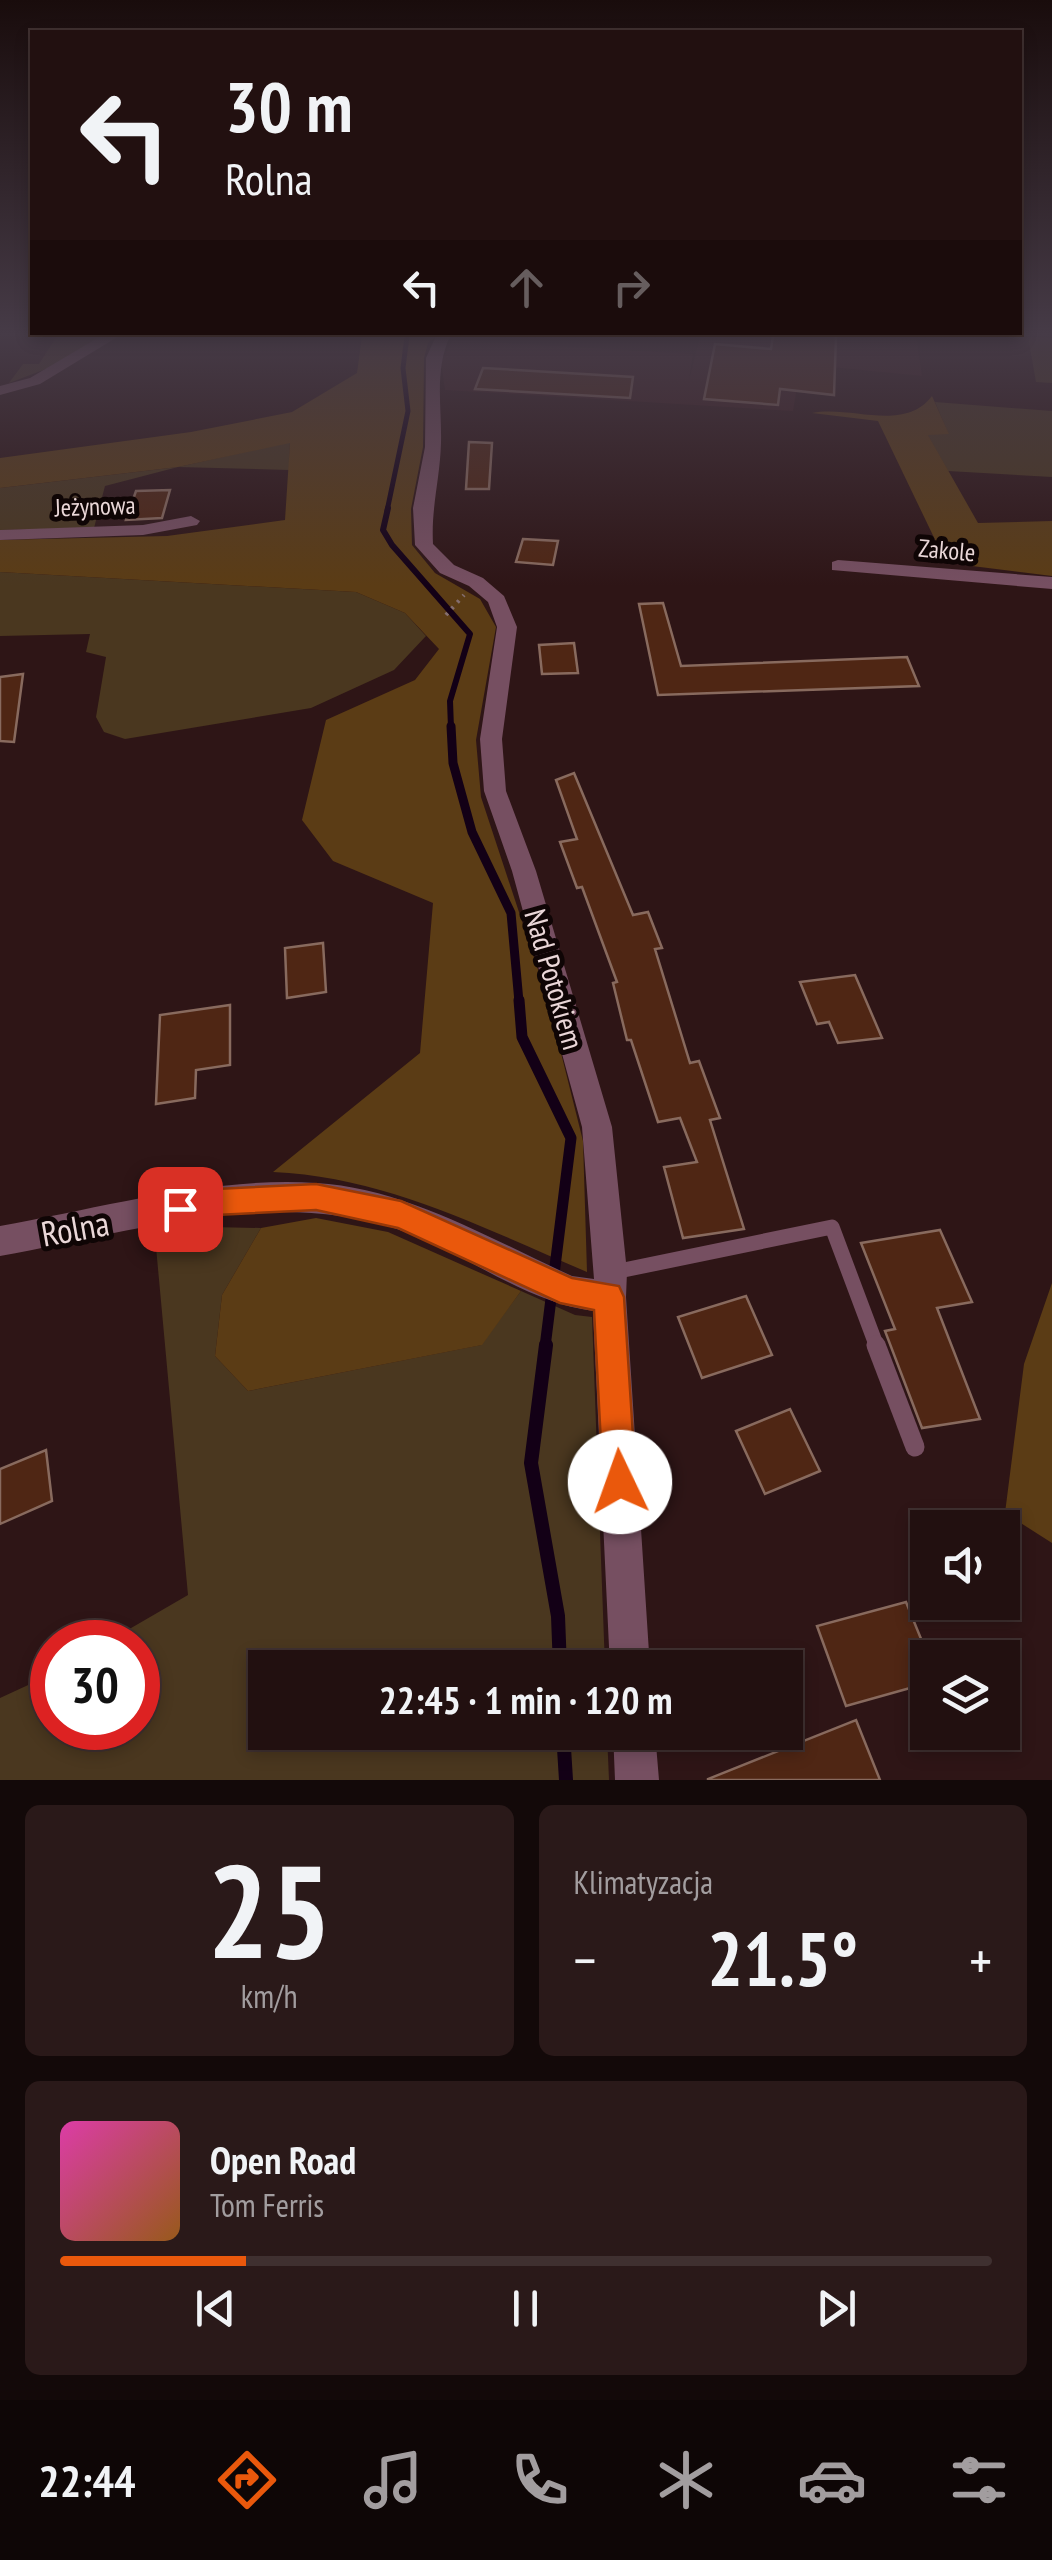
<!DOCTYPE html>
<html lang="pl">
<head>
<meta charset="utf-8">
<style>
	body { margin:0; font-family:"PT Sans Narrow",sans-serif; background:#2a1919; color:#f1f3f6; height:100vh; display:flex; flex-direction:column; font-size:38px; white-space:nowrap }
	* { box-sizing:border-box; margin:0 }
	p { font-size:32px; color:#a29d9f }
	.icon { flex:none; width:55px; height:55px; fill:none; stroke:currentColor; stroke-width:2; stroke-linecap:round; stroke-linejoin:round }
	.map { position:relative; height:1780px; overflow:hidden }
	.sheet { display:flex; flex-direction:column; gap:25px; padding:25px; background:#130909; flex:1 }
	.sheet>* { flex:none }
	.top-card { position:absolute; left:30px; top:30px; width:992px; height:305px; border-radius:0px; box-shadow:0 5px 15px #0003,0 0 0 2px #3f3030; background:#221010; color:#f1f3f6; overflow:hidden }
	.controls { position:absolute; left:910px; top:1510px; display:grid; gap:20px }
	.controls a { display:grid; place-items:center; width:110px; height:110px; border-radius:0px; background:#221010; box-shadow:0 5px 15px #0003,0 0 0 2px #3f3030; font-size:50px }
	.speed { position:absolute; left:30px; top:1620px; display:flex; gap:20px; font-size:50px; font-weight:700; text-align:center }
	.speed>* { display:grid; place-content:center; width:130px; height:130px; border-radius:50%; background:#221010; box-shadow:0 5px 15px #0003,0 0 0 2px #3f3030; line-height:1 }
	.speed .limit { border:15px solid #d22; background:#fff; color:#111 }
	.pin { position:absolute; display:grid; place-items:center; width:85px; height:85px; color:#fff; margin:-42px; border-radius:20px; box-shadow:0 5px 15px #0006 }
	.me { position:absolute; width:110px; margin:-55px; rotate:357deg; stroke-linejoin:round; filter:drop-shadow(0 0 8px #0008) }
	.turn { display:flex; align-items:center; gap:35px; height:210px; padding:0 30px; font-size:45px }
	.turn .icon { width:130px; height:130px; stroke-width:2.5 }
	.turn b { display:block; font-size:70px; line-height:85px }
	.lanes { display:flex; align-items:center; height:95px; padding:0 30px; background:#0003; justify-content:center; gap:50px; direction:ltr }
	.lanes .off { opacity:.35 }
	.big { font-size:75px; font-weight:700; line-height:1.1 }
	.sheet .tile { flex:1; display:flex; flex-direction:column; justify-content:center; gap:15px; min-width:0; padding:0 35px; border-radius:15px; background:#2a1919 }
	.sheet .dial { align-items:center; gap:0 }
	.dial b { font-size:130px; line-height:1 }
	.song { display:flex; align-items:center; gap:30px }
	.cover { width:120px; height:120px; border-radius:15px; background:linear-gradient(135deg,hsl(320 70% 55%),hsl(30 70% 35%)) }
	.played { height:10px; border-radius:5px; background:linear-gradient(90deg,#ea580c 20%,#3f3030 20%) }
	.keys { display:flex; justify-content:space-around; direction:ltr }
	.heat { display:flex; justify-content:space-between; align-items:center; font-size:55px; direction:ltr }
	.sheet .tiles { flex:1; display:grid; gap:25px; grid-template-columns:1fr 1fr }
	.tile:last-child { grid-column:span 2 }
	.trip { position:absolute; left:248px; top:1650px; width:555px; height:100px; border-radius:0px; background:#221010; box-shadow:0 5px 15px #0003,0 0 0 2px #3f3030; font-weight:700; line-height:100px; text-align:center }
	.tab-bar { display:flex; height:160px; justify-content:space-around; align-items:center; background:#0e0606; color:#a29d9f }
	.tab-bar .icon { width:70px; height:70px }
	.tab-bar .current { color:#ea580c }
	.tab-bar b { font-size:45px; color:#f1f3f6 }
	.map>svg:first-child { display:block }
	.built { fill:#3c1b1d }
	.green { fill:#4a371f }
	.forest { fill:#5b3c15 }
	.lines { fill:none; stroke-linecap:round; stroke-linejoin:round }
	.stream-far4 { stroke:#130016; stroke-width:5 }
	.stream-far3 { stroke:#130016; stroke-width:6 }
	.stream-far2 { stroke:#130016; stroke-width:9 }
	.stream-far1 { stroke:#130016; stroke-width:11 }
	.stream { stroke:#130016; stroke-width:14 }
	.building { fill:#4f2614; stroke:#886a5e; stroke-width:2.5 }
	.path { stroke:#846e6f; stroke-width:4; stroke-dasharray:2.5 6; stroke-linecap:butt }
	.lane-far1 { stroke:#764f61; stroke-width:15 }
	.lane { stroke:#764f61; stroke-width:19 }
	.street { fill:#764f61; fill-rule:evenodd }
	.route { fill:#ea580c; stroke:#983908; stroke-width:2.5 }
	.labels { text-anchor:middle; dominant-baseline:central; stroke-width:10; stroke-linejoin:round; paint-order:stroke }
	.far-street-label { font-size:25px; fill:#ead7d8; stroke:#0f0505 }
	.street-label { font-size:30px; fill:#ead7d8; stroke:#0f0505 }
	.near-street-label { font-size:35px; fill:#ead7d8; stroke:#0f0505 }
</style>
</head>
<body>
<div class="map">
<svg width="1052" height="1780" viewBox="0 0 1052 1780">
	<rect width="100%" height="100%" fill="#2e1516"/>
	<!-- built -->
	<path class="built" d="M 700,336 L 916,336 L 922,376 L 801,364 L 793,411 L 445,390 L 441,362 L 453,340 L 693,354 L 689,380 Z"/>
	<!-- green -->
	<path class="green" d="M 57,336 L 102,336 L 51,367 L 9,383 L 23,364 L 39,364 Z
		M 1028,337 L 1052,338 L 1052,383 L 1036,382 Z
		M 935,402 L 1052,411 L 1052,477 L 948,471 L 927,434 L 948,433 Z
		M 290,442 L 289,470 L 178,467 L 105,486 L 94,528 L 0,530 L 0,488 L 178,467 Z
		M 0,572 L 356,592 L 405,613 L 426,636 L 394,670 L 311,708 L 125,739 L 104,732 L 96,717 L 106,657 L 86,652 L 90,634 L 0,636 Z
		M 211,1227 L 261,1228 L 222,1295 L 215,1356 L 248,1391 L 481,1345 L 521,1291 L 575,1315 L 592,1317 L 605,1667 L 265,1668 L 265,1732 L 607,1733 L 609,1780 L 0,1780 L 0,1698 L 52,1674 L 52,1728 L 138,1728 L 138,1642 L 107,1642 L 188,1595 L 155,1236 Z"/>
	<!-- forest -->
	<path class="forest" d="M 362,336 L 436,336 L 428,343 L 424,358 L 423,447 L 411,509 L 412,545 L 435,573 L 480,599 L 496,627 L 476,740 L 481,797 L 547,997 L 583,1141 L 587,1272 C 485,1229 386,1177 273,1172 L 420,1053 L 433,903 L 333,861 L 302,820 L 326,720 L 415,680 L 439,649 L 405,613 L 356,592 L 0,572 L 0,540 L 167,536 L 285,520 L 290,443 L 178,467 L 0,488 L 0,458 L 191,432 L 292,412 L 357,373 Z
		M 932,396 L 949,434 L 928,435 L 978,523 L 1052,521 L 1052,576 L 972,566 L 940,550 L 878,421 L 812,413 C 851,405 904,433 932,396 Z
		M 316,1218 L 388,1232 L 521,1291 L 482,1345 L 248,1391 L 215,1356 L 222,1295 L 261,1228 Z
		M 1052,1283 L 1052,1543 L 1005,1513 L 1024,1364 Z"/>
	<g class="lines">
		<!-- stream-far4 -->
		<path class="stream-far4" d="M 387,511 L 408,411 L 403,368 L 407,336"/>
		<!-- stream-far3 -->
		<path class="stream-far3" d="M 388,508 L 383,530 L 392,545 L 470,634 L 450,701 L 451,728"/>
		<!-- stream-far2 -->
		<path class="stream-far2" d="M 451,726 L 453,763 L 472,832 L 511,913 L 519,1002"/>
		<!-- stream-far1 -->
		<path class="stream-far1" d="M 519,1000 L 522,1037 L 571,1138 L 545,1347"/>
		<!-- stream -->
		<path class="stream" d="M 546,1345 L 531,1463 L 558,1616 L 560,1668
			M 563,1732 L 566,1780"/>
	</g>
	<!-- building -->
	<path class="building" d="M 773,336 L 836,336 L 834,395 L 780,389 L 778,405 L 704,399 L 715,344 L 771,349 Z
		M 483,368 L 633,377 L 630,398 L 475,389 Z
		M 469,442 L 492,443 L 489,489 L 466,489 Z
		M 170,490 L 162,518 L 126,520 L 136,491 Z
		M 523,539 L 558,541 L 553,565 L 516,562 Z
		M 663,603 L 681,666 L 907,657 L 919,686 L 658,695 L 639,604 Z
		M 574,643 L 578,673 L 542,674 L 539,645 Z
		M 23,674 L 14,742 L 0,741 L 0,677 Z
		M 574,773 L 633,915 L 648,912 L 662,948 L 655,949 L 690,1063 L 699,1061 L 720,1118 L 710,1120 L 744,1229 L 683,1238 L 664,1167 L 697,1162 L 680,1118 L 658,1122 L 631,1040 L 627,1040 L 613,983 L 617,982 L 582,887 L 577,888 L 560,842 L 577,839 L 556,780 Z
		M 323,943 L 326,992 L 287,998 L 285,948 Z
		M 855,975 L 882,1038 L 838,1043 L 829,1022 L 817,1024 L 800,982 Z
		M 230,1005 L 230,1065 L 196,1070 L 195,1098 L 156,1104 L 160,1015 Z
		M 940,1230 L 972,1302 L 937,1308 L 980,1419 L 922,1428 L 885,1331 L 895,1329 L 861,1243 Z
		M 746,1296 L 772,1355 L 702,1378 L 678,1317 Z
		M 790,1409 L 820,1471 L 765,1494 L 736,1431 Z
		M 46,1450 L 52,1501 L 0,1524 L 0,1469 Z
		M 906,1602 L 928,1656 L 928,1683 L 846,1706 L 817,1626 Z
		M 856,1720 L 880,1780 L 708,1780 L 708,1779 Z"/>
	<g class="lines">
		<!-- path -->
		<path class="path" d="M 446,615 L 464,595"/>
		<!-- lane-far1 -->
		<path class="lane-far1" d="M 614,1272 L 832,1227 L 877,1347"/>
		<!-- lane -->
		<path class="lane" d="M 876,1345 L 915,1447"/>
		<!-- street -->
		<path class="street" d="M 101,336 L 119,336 L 40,384 L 0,395 L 0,386 L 30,378 Z
			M 436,336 L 450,336 C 434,371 442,407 441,443 C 440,479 431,507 433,544 L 454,565 L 483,578 L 504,596 L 517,627 L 502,739 L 506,791 L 536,871 L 612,1127 L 627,1272 L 626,1297 L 650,1668 L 610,1668 L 593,1311 C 523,1302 464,1251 397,1229 C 270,1187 127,1233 0,1256 L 0,1226 C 100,1208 215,1176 316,1183 C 406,1188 492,1240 572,1276 L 594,1279 L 582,1127 L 512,871 L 484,791 L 480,739 L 497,627 L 488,602 L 469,586 L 440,573 L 415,545 L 413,508 L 425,447 L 426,358 Z
			M 191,516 L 200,521 L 197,525 L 143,535 L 0,540 L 0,530 L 143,525 Z
			M 838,560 L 1052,577 L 1052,589 L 832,570 L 832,562 Z
			M 613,1732 L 655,1732 L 659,1780 L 615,1780 Z"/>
	</g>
	<!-- sky -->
	<linearGradient id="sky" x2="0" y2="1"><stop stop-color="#190c0c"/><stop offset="0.57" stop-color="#463b47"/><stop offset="1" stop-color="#463b47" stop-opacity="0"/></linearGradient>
	<rect width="1052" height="586" fill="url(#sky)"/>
	<!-- route -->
	<path class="route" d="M 316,1184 L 401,1201 L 572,1278 L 619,1286 L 624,1297 L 636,1482 L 631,1494 L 620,1499 L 608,1494 L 603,1482 L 594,1310 L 560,1303 L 398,1228 L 316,1210 L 216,1215 L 180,1222 L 170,1218 L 166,1209 L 170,1199 L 216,1189 Z"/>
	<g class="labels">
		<!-- far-street labels -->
		<g class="far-street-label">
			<text transform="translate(95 506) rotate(-2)">Jeżynowa</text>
			<text transform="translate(947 550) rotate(5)">Zakole</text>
		</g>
		<!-- street labels -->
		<g class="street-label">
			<text transform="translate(555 979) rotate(74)">Nad Potokiem</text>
		</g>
		<!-- near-street labels -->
		<g class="near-street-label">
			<text transform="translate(75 1228) rotate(-10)">Rolna</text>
		</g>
	</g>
</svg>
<div class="controls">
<a><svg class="icon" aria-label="sound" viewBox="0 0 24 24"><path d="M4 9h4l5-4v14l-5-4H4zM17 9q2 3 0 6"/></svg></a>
<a><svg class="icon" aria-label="layers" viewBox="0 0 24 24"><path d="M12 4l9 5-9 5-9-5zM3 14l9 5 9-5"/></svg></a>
</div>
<div class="speed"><div class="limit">30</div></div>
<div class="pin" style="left:180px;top:1209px;background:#d93025"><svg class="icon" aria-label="arrive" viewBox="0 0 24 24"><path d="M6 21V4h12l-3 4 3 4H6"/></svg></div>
<svg class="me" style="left:620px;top:1482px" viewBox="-20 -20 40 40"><circle r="19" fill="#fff"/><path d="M0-13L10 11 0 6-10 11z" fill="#ea580c"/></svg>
<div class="trip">22:45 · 1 min · 120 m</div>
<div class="top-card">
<div class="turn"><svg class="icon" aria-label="left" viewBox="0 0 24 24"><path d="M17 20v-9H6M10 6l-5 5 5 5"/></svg><div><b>30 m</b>Rolna</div></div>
<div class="lanes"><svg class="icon" aria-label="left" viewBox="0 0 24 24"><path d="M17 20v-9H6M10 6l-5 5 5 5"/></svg><svg class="icon off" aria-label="ahead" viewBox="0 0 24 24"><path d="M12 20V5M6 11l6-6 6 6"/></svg><svg class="icon off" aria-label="right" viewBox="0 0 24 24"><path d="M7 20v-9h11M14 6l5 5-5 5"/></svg></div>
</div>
</div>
<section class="sheet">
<div class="tiles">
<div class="tile dial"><b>25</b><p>km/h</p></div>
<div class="tile"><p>Klimatyzacja</p>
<div class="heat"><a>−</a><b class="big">21.5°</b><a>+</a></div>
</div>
<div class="tile">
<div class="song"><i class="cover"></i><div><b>Open Road</b><p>Tom Ferris</p></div></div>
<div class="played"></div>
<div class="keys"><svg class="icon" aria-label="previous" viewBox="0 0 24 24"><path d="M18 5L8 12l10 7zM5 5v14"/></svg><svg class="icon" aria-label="pause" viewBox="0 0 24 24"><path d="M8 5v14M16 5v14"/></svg><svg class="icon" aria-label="next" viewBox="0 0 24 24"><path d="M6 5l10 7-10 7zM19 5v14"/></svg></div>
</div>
</div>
</section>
<nav class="tab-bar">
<b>22:44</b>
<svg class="icon current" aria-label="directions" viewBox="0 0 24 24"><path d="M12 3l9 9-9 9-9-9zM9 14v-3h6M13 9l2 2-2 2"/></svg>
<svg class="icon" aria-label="music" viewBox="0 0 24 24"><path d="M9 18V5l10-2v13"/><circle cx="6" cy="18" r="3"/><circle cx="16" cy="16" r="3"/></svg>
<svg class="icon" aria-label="phone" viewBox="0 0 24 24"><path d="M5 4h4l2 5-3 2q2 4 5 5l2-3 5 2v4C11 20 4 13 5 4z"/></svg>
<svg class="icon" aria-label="climate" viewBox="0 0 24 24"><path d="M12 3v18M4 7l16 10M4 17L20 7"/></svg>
<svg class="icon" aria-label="car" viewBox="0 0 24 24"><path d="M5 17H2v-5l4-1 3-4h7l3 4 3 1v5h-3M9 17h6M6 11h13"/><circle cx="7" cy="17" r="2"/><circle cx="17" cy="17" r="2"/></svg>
<svg class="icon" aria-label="filters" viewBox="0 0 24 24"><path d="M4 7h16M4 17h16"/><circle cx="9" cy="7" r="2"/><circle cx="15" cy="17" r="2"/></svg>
</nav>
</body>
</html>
